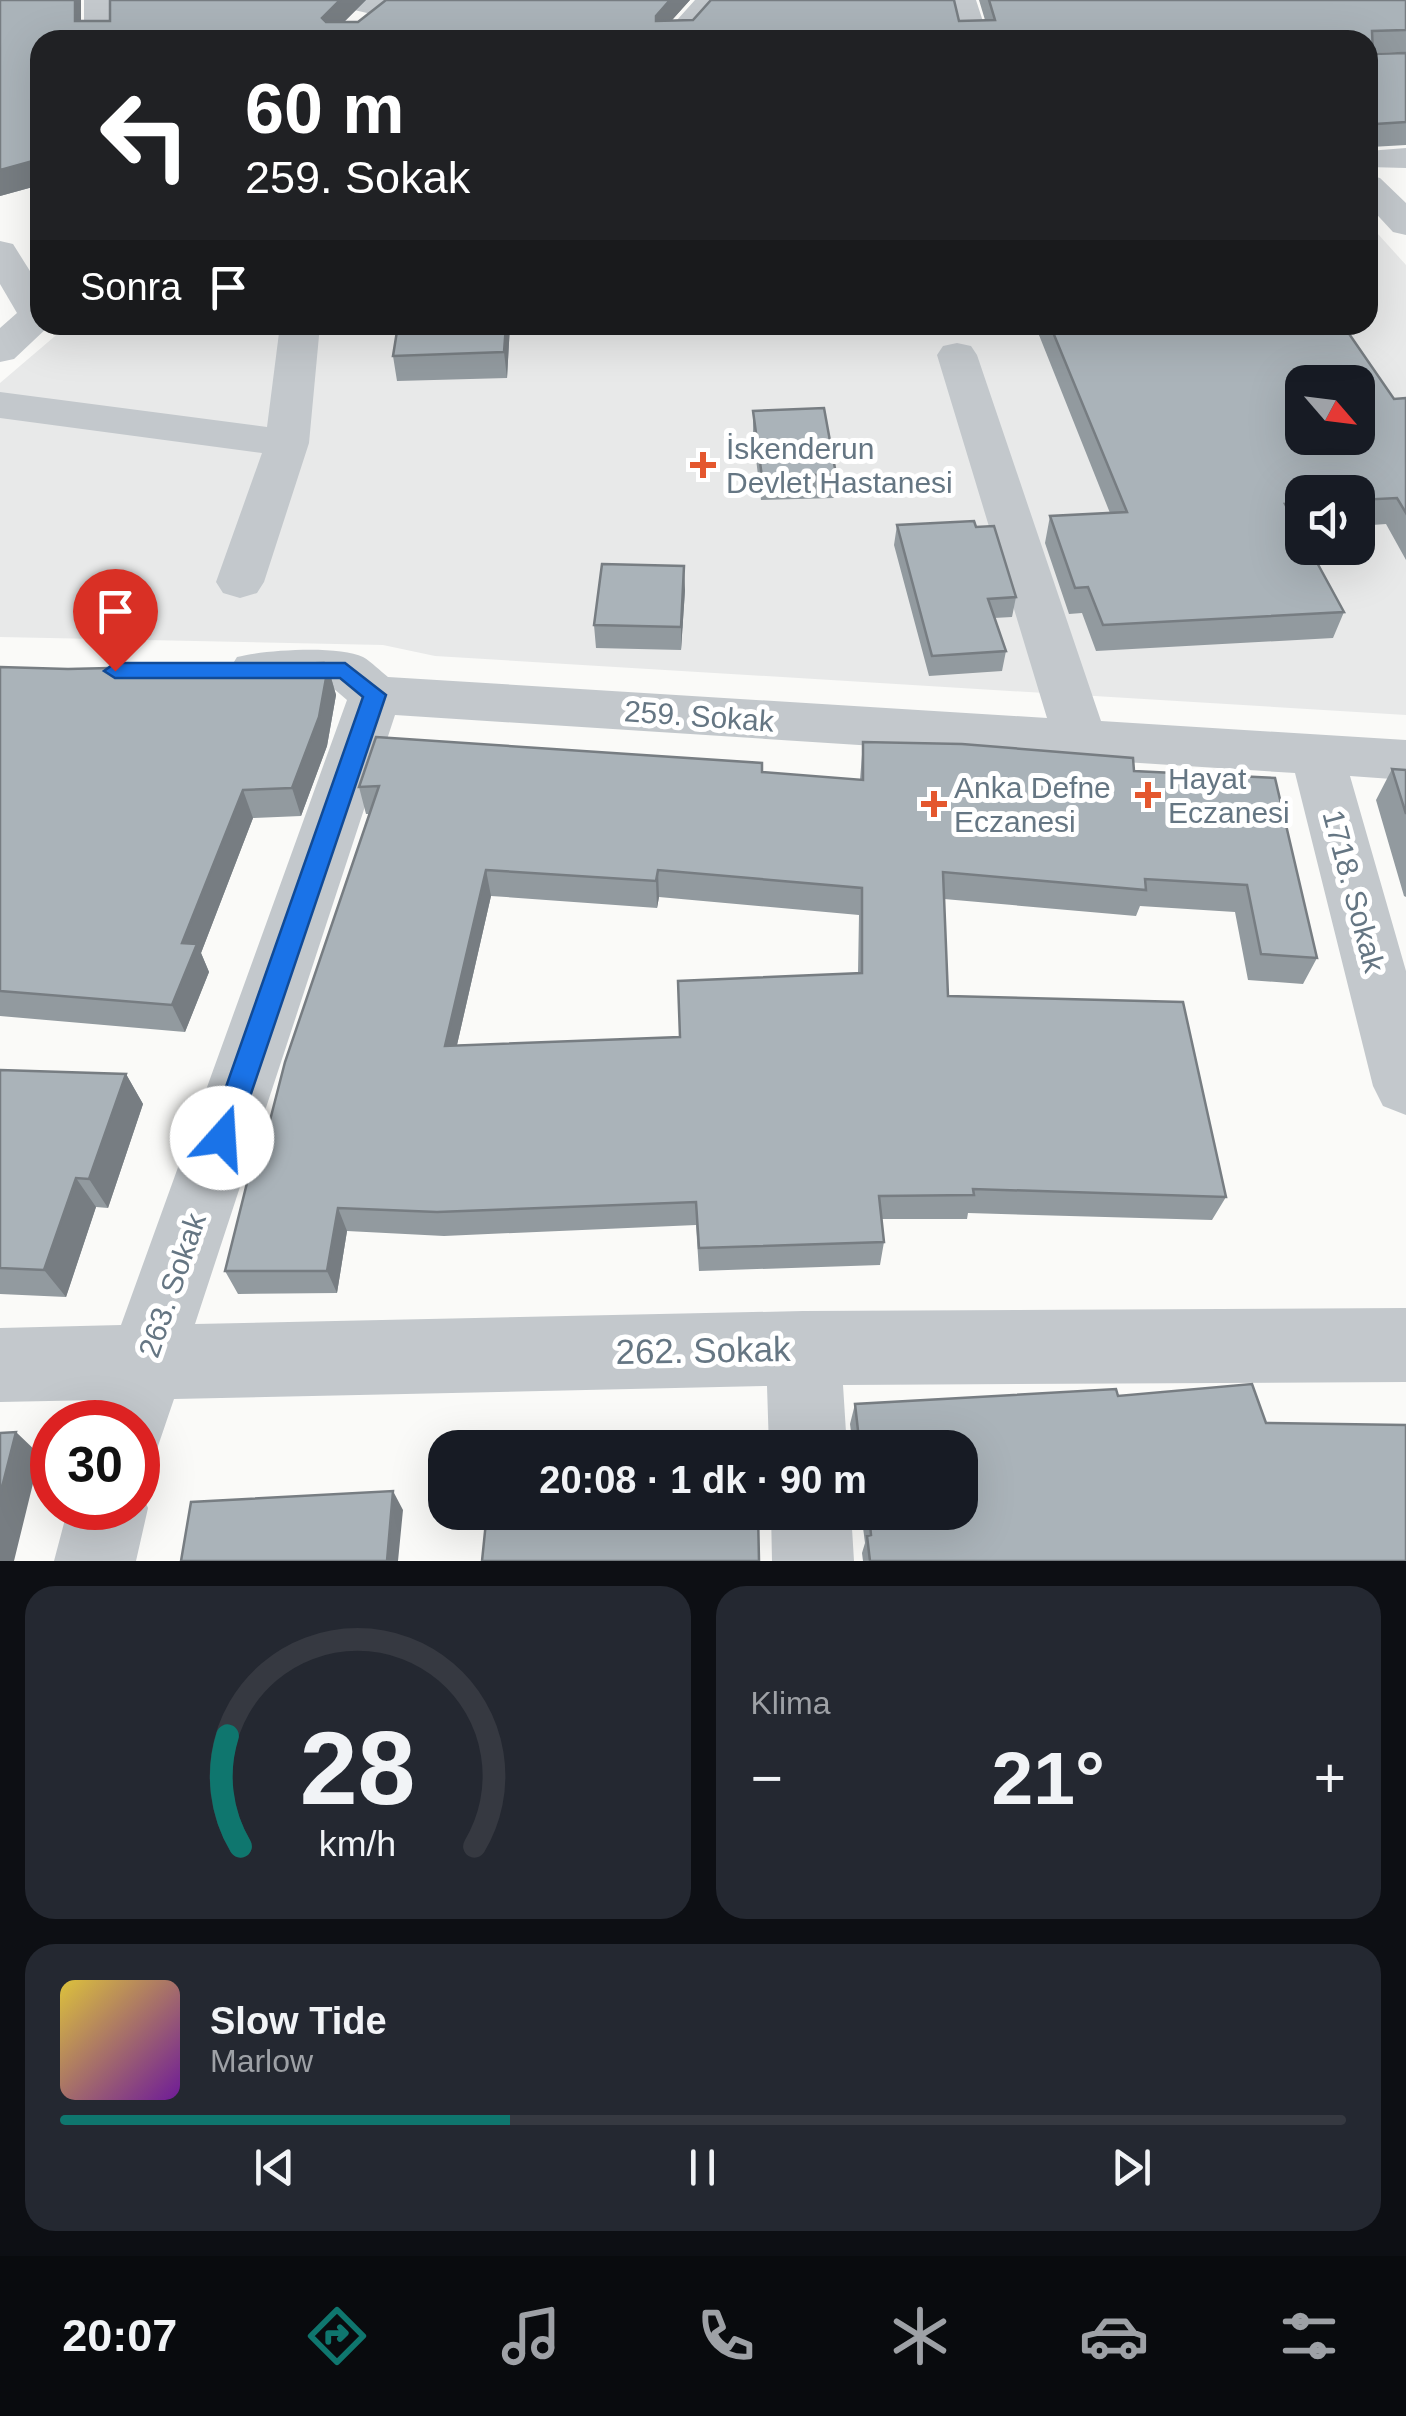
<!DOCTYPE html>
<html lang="tr">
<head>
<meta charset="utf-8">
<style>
	body { margin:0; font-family:Helvetica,sans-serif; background:#242831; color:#f1f3f6; height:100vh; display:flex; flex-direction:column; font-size:38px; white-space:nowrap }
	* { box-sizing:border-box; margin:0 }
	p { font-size:32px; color:#9ea1a6 }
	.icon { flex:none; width:55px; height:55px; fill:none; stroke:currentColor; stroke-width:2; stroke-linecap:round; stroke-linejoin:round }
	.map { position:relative; height:1561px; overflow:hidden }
	.drawer { display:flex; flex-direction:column; gap:25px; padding:25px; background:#0d0f14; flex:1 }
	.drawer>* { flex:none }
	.hud { position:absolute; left:30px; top:30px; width:1348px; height:305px; border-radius:30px; box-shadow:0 10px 40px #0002; background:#202124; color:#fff; overflow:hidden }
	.needle { width:65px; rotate:118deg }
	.tools { position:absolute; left:1285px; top:365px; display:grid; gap:20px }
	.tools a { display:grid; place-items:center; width:90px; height:90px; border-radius:20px; background:#171b24; box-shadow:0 10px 40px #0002; font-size:50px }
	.speed { position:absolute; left:30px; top:1400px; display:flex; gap:20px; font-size:50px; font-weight:700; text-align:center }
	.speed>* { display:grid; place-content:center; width:130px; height:130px; border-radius:50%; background:#171b24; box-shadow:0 10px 40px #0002; line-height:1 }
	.speed .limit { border:15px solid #d22; background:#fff; color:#111 }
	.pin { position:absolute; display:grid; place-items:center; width:85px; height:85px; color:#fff; margin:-102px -42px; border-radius:50% 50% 50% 0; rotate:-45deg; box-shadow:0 0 10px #0007 }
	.pin .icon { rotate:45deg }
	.me { position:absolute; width:110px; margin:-55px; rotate:19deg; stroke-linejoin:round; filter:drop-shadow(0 0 8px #0008) }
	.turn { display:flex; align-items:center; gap:35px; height:210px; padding:0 50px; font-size:45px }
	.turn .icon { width:130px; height:130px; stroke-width:2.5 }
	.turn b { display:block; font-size:70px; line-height:85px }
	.then { display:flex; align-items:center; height:95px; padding:0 50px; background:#0003; gap:20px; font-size:38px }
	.big { font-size:75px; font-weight:700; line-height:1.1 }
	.drawer .widget { flex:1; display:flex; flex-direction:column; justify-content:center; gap:15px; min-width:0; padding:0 35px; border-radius:30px; background:#242831 }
	.drawer .dial { align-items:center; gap:0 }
	.dial svg { height:260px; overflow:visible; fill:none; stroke:#363941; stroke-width:7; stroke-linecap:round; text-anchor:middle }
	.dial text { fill:#f1f3f6; stroke:none }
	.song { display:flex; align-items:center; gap:30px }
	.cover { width:120px; height:120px; border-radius:15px; background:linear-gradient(135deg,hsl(50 70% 55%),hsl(280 70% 35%)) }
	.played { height:10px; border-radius:5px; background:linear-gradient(90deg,#0f766e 35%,#363941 35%) }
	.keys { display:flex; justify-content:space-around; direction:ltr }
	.heat { display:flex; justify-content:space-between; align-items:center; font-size:55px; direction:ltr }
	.drawer .tiles { flex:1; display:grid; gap:25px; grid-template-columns:1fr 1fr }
	.widget:last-child { grid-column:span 2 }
	.trip { position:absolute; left:428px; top:1430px; width:550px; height:100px; border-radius:30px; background:#171b24; box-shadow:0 10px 40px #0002; font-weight:700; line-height:100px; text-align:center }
	.dock { display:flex; height:160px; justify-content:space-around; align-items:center; background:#090b0e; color:#9ea1a6 }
	.dock .icon { width:70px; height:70px }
	.dock .selected { color:#0f766e }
	.dock b { font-size:45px; color:#f1f3f6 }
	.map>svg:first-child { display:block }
	.built { fill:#e8e9e9; fill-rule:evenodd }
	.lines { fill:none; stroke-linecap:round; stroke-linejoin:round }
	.minor { fill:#c3c8cc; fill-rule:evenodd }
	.wall { fill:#929a9f; fill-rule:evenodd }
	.shaded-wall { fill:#777d82 }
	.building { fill:#aab3b9; stroke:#777d82; stroke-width:2.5; fill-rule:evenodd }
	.route { fill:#1a73e8; stroke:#114b97; stroke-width:2.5 }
	.poi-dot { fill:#e4572e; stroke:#fff; stroke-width:4 }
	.labels { text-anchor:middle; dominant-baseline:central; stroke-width:10; stroke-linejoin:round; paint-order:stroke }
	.poi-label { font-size:30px; fill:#657683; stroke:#fff; text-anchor:start }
	.street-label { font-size:30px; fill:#657683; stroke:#fff }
	.near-street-label { font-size:35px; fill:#657683; stroke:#fff }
</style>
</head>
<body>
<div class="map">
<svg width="1406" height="1561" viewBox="0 0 1406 1561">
	<rect width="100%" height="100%" fill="#fafaf8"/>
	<!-- built -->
	<path class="built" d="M 1368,223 L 1406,265 L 1406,715 L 435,656 L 383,645 L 0,637 L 0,383 L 68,325 L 1368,325 ZM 1302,382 L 1358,382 L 1358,438 L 1302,438 ZM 1302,492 L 1358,492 L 1358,548 L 1302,548 Z"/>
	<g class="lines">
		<!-- minor -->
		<path class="minor" d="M 84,0 L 112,0 L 114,40 L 84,40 Z
			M 333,0 L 387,0 L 394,7 L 390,13 L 380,16 L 337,6 Z
			M 695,0 L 725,0 L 690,40 L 659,40 Z
			M 948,0 L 976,0 L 989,40 L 959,40 Z
			M 1406,148 L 1406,168 L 1368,167 L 1368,151 Z
			M 1368,175 L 1380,178 L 1406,203 L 1406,235 L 1393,232 L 1368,205 Z
			M 0,241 L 13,244 L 40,287 L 40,325 L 50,325 L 14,359 L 0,362 L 0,328 L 17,313 L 0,284 Z
			M 280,325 L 320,325 L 309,443 L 264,582 L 257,593 L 240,598 L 223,593 L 216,582 L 262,453 L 0,418 L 0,392 L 267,427 Z
			M 957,343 L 971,346 L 977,355 L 1101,721 L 1406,740 L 1406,780 L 1350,776 L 1406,971 L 1406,1115 L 1383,1106 L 1373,1086 L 1295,773 L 395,715 L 195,1324 L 803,1311 L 1406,1308 L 1406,1382 L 843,1385 L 847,1448 L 769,1448 L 767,1386 L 174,1399 L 157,1449 L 138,1457 L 138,1422 L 92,1422 L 98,1400 L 0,1402 L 0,1328 L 121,1325 L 347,700 L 333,688 L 255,688 L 237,683 L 229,670 L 237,657 C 263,650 339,645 363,657 C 372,662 380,671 388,677 L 1047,718 L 937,355 L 943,346 Z
			M 138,1483 L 148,1508 L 136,1561 L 54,1561 L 68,1508 L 138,1508 Z
			M 771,1512 L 851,1512 L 854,1561 L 772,1561 Z"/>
	</g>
	<!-- wall -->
	<path class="wall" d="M 0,0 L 81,0 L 81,21 L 110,21 L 110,0 L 366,0 L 344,22 L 358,22 L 386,0 L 690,0 L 671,21 L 693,20 L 711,0 L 954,0 L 959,21 L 985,20 L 979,0 L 1406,0 L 1406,52 L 1373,53 L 1406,53 L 1406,145 L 1371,147 L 1368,157 L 1368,40 L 40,40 L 40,185 L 0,196 Z
		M 398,325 L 510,325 L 507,378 L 397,381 L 393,356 Z
		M 1035,325 L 1343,325 L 1394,399 L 1406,398 L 1406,560 L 1386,524 L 1358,526 L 1358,492 L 1302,492 L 1302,529 L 1299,529 L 1344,612 L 1333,638 L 1096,651 L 1082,613 L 1069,614 L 1045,543 L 1050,516 L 1110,513 Z
		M 753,411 L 836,474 L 834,498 L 761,500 L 753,434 Z
		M 897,525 L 976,527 L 1016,597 L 1012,617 L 994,618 L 1006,651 L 1002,671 L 929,676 L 894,545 Z
		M 685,590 L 681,650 L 596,648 L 594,625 Z
		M 0,667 L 68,669 L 328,667 L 336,695 L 327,746 L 301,816 L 253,818 L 201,953 L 209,972 L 185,1032 L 0,1016 Z
		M 863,742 L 1134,771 L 1317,958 L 1303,984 L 1248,980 L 1235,912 L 1140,906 L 1136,916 L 944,899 L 948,996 L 1226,1197 L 1212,1220 L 968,1213 L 967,1219 L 882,1219 L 884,1242 L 880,1265 L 699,1271 L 696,1225 L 444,1236 L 347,1231 L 337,1293 L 238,1294 L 225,1271 L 370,814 L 366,814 L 359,787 L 762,772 L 860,780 ZM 491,896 L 657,908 L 659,897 L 859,915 L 858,973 L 680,1037 L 457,1045 Z
		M 1392,769 L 1406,770 L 1406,897 L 1404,896 L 1376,800 Z
		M 0,1070 L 126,1074 L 143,1104 L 108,1208 L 96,1207 L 66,1297 L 0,1294 Z
		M 1118,1396 L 1266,1423 L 1406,1561 L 863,1561 L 862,1553 L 865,1543 L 861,1512 L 960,1512 L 960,1448 L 853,1448 L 850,1424 L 855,1404 Z"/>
	<!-- shaded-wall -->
	<path class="shaded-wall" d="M 75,0 L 81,0 L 81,40 L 75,21 Z
		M 340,0 L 366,0 L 326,40 L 322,18 Z
		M 670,0 L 690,0 L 656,38 L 656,16 Z
		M 40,159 L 40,185 L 0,196 L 0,170 Z
		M 506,325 L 510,325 L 507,378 L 504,352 Z
		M 684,566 L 685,590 L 681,650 L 681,627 Z
		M 328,667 L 336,695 L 327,746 L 301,816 L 292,788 Z
		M 243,790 L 253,818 L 201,953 L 209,972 L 185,1032 L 172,1005 L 182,943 Z
		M 486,870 L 491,896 L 451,1071 L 445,1046 Z
		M 658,870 L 659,897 L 657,908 L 656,881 Z
		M 126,1074 L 143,1104 L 108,1208 L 89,1179 Z
		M 76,1178 L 96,1207 L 66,1297 L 44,1270 Z
		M 338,1208 L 347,1231 L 337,1293 L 327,1271 Z
		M 16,1432 L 40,1455 L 14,1561 L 0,1561 L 0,1495 Z
		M 393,1491 L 403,1510 L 398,1561 L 387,1561 Z"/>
	<!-- building -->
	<path class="building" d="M 0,0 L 75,0 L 75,21 L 110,21 L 110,0 L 340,0 L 322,18 L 326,22 L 358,22 L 386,0 L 670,0 L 656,16 L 656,21 L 693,20 L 711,0 L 954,0 L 959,21 L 995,20 L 989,0 L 1406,0 L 1406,30 L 1372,31 L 1373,54 L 1406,53 L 1406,122 L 1376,124 L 1372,143 L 1368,144 L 1368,40 L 40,40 L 40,159 L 0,170 Z
		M 398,325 L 506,325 L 504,352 L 393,356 Z
		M 1050,325 L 1343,325 L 1394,399 L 1406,398 L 1406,513 L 1397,498 L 1358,500 L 1358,492 L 1302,492 L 1302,503 L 1285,504 L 1302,536 L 1302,548 L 1309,548 L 1344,612 L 1103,625 L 1088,587 L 1075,588 L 1050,516 L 1127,512 ZM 1302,382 L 1358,382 L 1358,438 L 1302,438 Z
		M 824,408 L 836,474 L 762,477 L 753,411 Z
		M 974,521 L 976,527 L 994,526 L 1016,597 L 988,599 L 1006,651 L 932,656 L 897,525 Z
		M 602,564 L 684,566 L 681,627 L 594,625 Z
		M 324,663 L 328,667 L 319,717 L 292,788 L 243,790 L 182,943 L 197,944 L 172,1005 L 0,991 L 0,667 L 68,669 Z
		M 376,737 L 762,763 L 762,772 L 863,780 L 863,742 L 962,744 L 1133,758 L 1134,771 L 1275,778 L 1317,958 L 1261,954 L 1247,885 L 1145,879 L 1146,890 L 943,872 L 948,996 L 1183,1002 L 1226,1197 L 973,1189 L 974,1195 L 879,1196 L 884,1242 L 699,1248 L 696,1202 L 437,1212 L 338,1208 L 327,1271 L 225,1271 L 251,1167 L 258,1167 L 285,1062 L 379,786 L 359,787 ZM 486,870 L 656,881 L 658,870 L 862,888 L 862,973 L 678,981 L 680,1037 L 445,1046 Z
		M 1392,769 L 1406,770 L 1406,814 Z
		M 0,1070 L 126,1074 L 89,1179 L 76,1178 L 44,1270 L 0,1268 Z
		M 1252,1384 L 1266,1423 L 1406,1425 L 1406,1561 L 870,1561 L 867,1536 L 871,1535 L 869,1512 L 960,1512 L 960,1448 L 860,1448 L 855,1404 L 1116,1389 L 1118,1396 Z
		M 16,1432 L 0,1495 L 0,1433 Z
		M 393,1491 L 387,1561 L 181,1561 L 191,1502 Z
		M 487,1512 L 758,1512 L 759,1561 L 482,1561 Z"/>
	<!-- route -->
	<path class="route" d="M 115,663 L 345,663 L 386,695 L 236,1138 L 232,1147 L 222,1151 L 212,1147 L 208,1138 L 363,697 L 340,678 L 115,678 L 104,671 Z"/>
	<!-- markers -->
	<g class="poi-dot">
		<path d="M698 450h10v10h10v10h-10v10h-10v-10h-10v-10h10z"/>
		<path d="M1143 780h10v10h10v10h-10v10h-10v-10h-10v-10h10z"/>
		<path d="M929 789h10v10h10v10h-10v10h-10v-10h-10v-10h10z"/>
	</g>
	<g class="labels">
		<!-- poi labels -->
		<g class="poi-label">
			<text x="726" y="448">İskenderun<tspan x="726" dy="34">Devlet Hastanesi</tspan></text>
			<text x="1168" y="778">Hayat<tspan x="1168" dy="34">Eczanesi</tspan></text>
			<text x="954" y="787">Anka Defne<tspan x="954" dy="34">Eczanesi</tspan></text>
		</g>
		<!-- street labels -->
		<g class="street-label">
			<text transform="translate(699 716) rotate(4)">259. Sokak</text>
			<text transform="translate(1354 891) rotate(75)">1718. Sokak</text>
			<text transform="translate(172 1285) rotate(-71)">263. Sokak</text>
		</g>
		<!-- near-street labels -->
		<g class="near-street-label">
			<text transform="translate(703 1350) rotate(-1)">262. Sokak</text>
		</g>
	</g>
</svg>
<div class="tools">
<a><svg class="needle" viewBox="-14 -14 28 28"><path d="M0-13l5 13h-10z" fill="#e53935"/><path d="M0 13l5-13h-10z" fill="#9ea1a6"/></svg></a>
<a><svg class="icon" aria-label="sound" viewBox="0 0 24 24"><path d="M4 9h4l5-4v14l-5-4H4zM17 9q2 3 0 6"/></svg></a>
</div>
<div class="speed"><div class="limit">30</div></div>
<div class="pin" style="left:115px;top:671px;background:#d93025"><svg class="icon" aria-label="arrive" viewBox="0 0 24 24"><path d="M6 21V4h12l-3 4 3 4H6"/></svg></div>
<svg class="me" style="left:222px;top:1138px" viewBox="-20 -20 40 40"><circle r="19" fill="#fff"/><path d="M0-13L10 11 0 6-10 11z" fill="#1a73e8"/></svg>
<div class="trip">20:08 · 1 dk · 90 m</div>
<div class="hud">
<div class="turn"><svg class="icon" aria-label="left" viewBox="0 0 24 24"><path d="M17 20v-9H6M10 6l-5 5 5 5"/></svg><div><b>60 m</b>259. Sokak</div></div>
<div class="then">Sonra<svg class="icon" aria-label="arrive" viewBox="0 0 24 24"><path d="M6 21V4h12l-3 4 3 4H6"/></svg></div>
</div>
</div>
<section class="drawer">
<div class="tiles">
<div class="widget dial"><svg viewBox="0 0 100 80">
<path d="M14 69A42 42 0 1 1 86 69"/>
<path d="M14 69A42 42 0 0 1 10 35" stroke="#0f766e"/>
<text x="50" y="56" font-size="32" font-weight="700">28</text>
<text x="50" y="72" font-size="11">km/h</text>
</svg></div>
<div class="widget"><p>Klima</p>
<div class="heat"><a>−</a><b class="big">21°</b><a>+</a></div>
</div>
<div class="widget">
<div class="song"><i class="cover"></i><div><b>Slow Tide</b><p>Marlow</p></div></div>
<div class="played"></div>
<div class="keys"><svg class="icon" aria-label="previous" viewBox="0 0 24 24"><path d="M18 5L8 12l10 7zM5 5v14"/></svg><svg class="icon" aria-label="pause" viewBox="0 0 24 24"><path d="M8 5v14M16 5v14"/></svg><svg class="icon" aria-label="next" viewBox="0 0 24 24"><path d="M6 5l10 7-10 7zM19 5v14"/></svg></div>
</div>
</div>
</section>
<nav class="dock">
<b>20:07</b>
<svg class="icon selected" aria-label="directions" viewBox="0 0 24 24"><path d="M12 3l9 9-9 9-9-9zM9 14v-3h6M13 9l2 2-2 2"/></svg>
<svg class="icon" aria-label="music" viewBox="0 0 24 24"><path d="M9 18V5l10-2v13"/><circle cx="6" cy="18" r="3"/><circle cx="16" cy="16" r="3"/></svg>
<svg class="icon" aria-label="phone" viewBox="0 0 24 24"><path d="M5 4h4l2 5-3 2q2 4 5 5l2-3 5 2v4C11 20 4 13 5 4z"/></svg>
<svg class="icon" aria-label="climate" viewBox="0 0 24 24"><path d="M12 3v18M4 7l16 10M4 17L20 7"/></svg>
<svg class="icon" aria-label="car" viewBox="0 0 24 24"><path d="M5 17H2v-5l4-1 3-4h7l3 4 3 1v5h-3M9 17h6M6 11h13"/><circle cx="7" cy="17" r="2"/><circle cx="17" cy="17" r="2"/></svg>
<svg class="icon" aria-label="filters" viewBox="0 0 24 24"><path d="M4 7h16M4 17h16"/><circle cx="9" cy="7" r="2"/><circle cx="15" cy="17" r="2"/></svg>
</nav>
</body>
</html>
